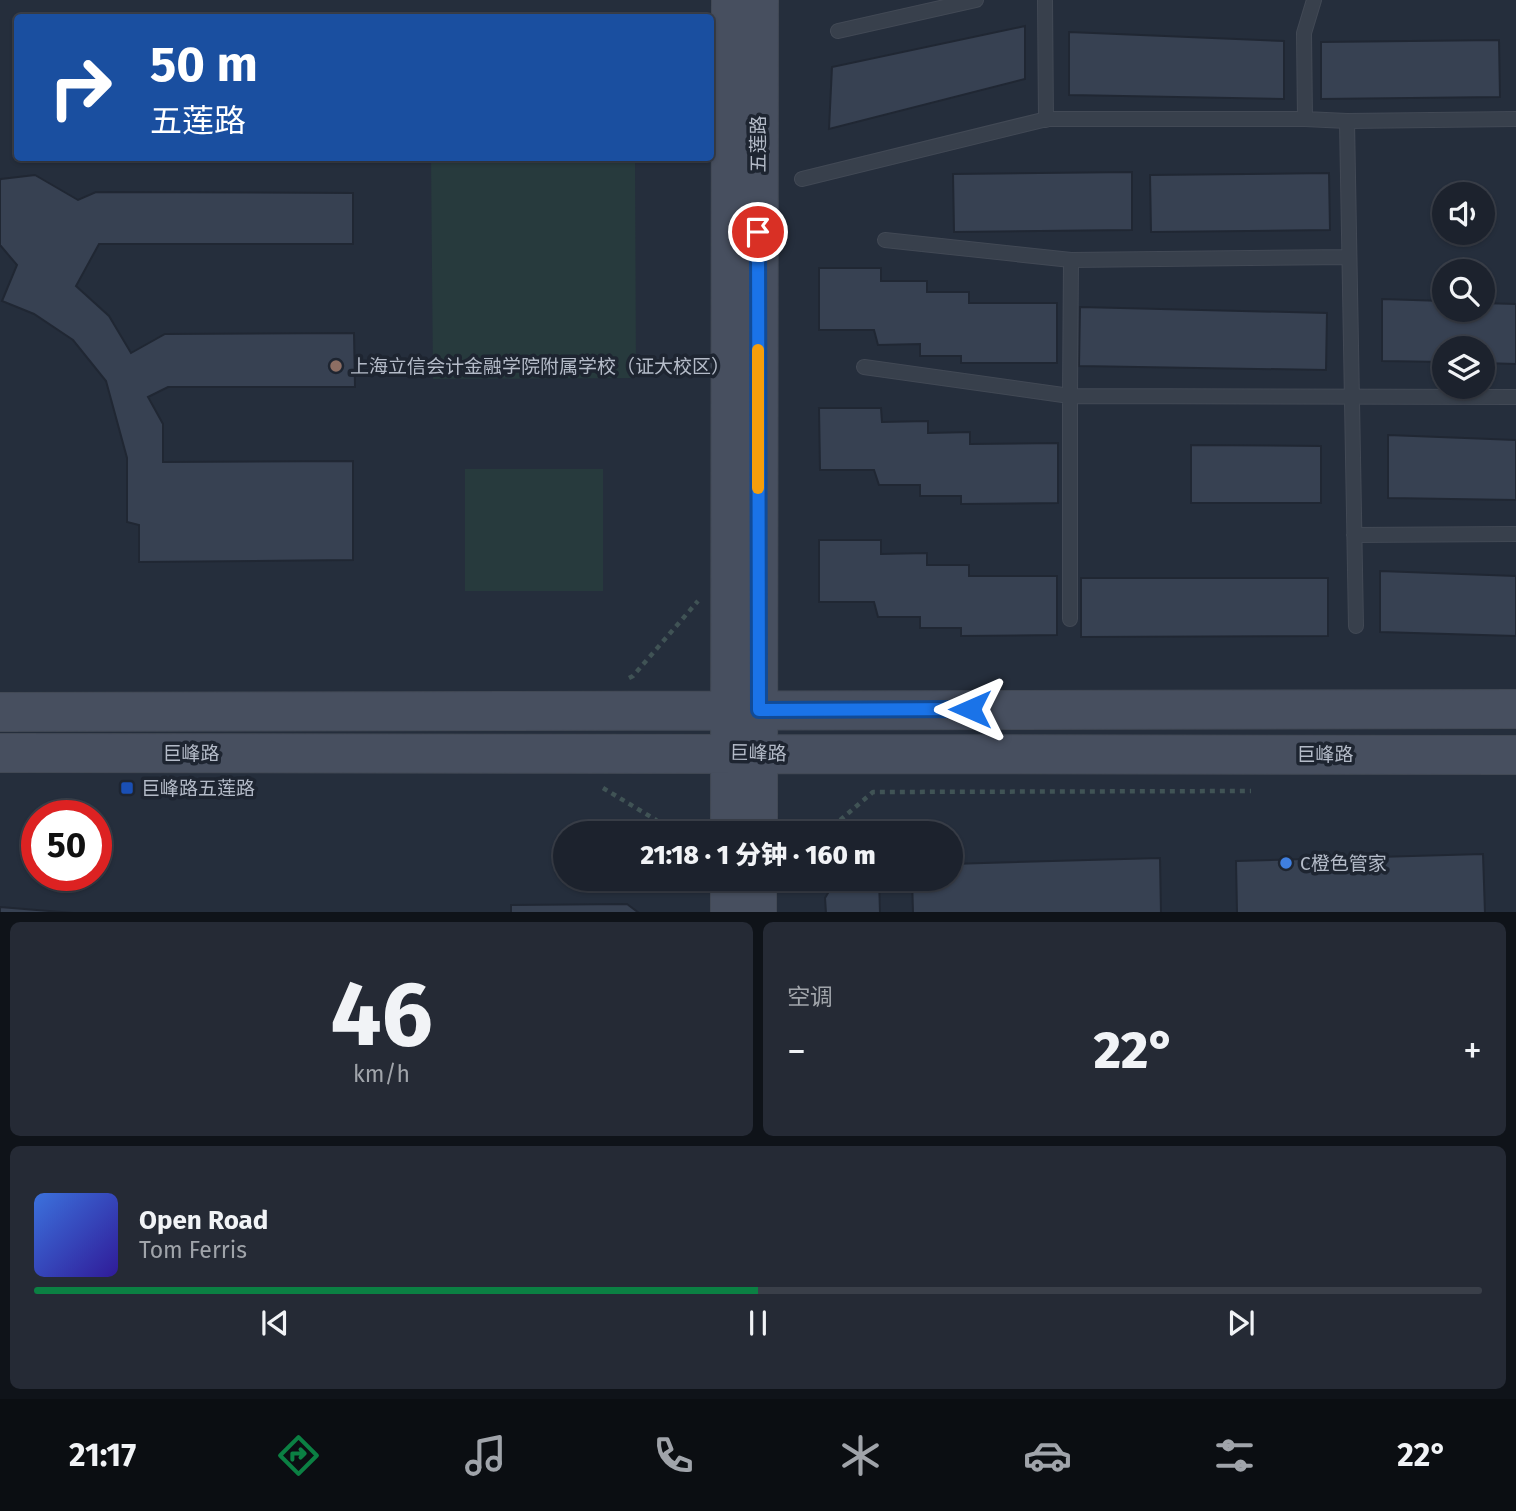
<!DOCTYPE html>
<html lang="zh">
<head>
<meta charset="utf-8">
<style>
	body { margin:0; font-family:"Fira Sans","Noto Sans SC",sans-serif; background:#252a35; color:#f1f3f6; height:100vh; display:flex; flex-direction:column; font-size:26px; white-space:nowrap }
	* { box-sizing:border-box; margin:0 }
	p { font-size:23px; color:#a0a4aa }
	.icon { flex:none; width:38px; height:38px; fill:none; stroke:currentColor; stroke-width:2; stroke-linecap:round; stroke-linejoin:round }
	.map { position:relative; height:912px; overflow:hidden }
	.side { display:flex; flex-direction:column; gap:10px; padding:10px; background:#0f1319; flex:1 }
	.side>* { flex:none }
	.guide { position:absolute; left:14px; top:14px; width:700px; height:147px; border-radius:7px; box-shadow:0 2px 5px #0004,0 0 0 2px #3a3f49; background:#1a4fa0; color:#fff; overflow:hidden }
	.fabs { position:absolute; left:1432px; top:182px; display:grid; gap:14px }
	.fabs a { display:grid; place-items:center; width:63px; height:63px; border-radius:50%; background:#1c222d; box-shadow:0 2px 5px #0004,0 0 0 2px #3a3f49; font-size:35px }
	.speed { position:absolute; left:21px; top:800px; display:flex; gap:14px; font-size:35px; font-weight:700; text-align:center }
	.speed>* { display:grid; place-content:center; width:91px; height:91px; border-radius:50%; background:#1c222d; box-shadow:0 2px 5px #0004,0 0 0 2px #3a3f49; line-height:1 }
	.speed .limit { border:10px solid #d22; background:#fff; color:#111 }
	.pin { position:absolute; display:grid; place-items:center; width:60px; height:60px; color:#fff; margin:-30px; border:4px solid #fff; border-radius:50%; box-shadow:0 2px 7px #0007 }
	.me { position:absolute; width:77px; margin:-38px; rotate:270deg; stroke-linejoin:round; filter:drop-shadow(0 0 5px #0008) }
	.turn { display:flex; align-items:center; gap:24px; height:147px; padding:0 21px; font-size:32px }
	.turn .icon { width:91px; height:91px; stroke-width:2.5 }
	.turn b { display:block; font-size:49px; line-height:60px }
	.big { font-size:52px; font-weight:800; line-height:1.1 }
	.side .tile { flex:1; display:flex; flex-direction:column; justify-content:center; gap:10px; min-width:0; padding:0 24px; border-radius:10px; background:#252a35 }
	.side .dial { align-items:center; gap:0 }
	.dial b { font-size:91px; line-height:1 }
	.song { display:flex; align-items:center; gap:21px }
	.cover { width:84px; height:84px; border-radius:10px; background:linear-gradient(135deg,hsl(220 70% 55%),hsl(250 70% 35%)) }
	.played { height:7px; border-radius:4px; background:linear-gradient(90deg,#0b8043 50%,#3a3f49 50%) }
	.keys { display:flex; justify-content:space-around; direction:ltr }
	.heat { display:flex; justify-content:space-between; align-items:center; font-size:38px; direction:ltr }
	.side .tiles { flex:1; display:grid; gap:10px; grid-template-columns:1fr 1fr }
	.tile:last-child { grid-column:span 2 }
	.trip { position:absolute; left:553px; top:821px; width:410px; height:70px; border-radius:35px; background:#1c222d; box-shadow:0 2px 5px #0004,0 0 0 2px #3a3f49; font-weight:800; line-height:70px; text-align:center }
	.tabs { display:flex; height:112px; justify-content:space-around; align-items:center; background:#0b0e12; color:#a0a4aa }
	.tabs .icon { width:49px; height:49px }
	.tabs .active { color:#0b8043 }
	.tabs b { font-size:32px; color:#f1f3f6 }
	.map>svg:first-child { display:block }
	.green { fill:#273a3d }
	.building { fill:#374152; stroke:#202733; stroke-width:2 }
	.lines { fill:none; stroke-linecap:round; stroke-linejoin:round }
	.lane-casing { stroke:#424955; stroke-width:16 }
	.secondary-casing { stroke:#424955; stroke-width:40 }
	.path { stroke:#405355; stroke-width:4.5; stroke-dasharray:5 5; stroke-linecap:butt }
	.lane { stroke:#38404c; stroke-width:14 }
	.secondary { stroke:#474f5f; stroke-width:38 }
	.route-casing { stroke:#114b97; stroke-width:18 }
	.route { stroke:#1a73e8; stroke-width:12 }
	.slow { stroke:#f59e0b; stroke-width:12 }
	.education-dot { fill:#8d6e63; stroke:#1e2531; stroke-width:2.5 }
	.transit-dot { fill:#1a4fb4; stroke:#1e2531; stroke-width:2.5 }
	.shop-dot { fill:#3f7fe0; stroke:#1e2531; stroke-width:2.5 }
	.labels { text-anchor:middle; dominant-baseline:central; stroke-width:7; stroke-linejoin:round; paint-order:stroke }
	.street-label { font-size:19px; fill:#b4bbc8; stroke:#1e2531 }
	.poi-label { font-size:19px; fill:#b4bbc8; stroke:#1e2531; text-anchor:start }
</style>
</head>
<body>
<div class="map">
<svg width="1516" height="913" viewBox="0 0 1516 913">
	<rect width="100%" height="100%" fill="#252e3c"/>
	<!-- green -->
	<path class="green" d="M 431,158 L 635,158 L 636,378 L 433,379 Z
		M 465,469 L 603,469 L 603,591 L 465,591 Z"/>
	<!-- building -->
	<path class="building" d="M 1025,26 L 1025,79 L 829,129 L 832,67 Z
		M 1069,32 L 1284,41 L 1284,99 L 1069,95 Z
		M 1499,40 L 1500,97 L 1321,99 L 1321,42 Z
		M 77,158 L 116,158 L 116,160 L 77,160 Z
		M 1132,172 L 1132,230 L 954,232 L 953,174 Z
		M 1329,173 L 1330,230 L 1151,232 L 1150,175 Z
		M 35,175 L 78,200 L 96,192 L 353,193 L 353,244 L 99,244 L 76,286 L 109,316 L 131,353 L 165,334 L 354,333 L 355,387 L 168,387 L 148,397 L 163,424 L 163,462 L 353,461 L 353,560 L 139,562 L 139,525 L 127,522 L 127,458 L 106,381 L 73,340 L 34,314 L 2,301 L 17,265 L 0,245 L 0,180 L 1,179 Z
		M 819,268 L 881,268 L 881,281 L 927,281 L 927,292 L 969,292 L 969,303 L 1057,303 L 1057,363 L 961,363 L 961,356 L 920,356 L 920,344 L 878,345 L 874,330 L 819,330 Z
		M 1382,299 L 1444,301 L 1444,310 L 1482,310 L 1482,303 L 1516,304 L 1516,364 L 1482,363 L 1482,348 L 1444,348 L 1444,362 L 1382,361 Z
		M 1080,307 L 1327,313 L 1326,370 L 1079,366 Z
		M 819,408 L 881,408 L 882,422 L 928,421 L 928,433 L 970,432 L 970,444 L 1058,443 L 1058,503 L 961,504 L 961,496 L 920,496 L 920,485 L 879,485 L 874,470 L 820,470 Z
		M 1388,435 L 1516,440 L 1516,500 L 1388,498 Z
		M 1191,445 L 1321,446 L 1321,503 L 1191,503 Z
		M 819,540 L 881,540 L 881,554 L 927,553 L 927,565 L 969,565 L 969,576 L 1057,576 L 1057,635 L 961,636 L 961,628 L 920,628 L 920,617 L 878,617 L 874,602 L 819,602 Z
		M 1380,571 L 1516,576 L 1516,636 L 1380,632 Z
		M 1081,578 L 1328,578 L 1328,636 L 1081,637 Z
		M 1483,854 L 1485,913 L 1237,913 L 1236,861 Z
		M 1160,858 L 1161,913 L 913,913 L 912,878 L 950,878 L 950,864 Z
		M 837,878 L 879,878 L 880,913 L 826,913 L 825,898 Z
		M 627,904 L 639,913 L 511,913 L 511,905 Z
		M 0,907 L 73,913 L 0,913 Z"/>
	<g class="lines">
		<defs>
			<path id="lane" d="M 1045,0 L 1046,120
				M 838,31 L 976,0
				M 1305,119 L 1304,33 L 1314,0
				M 1347,121 L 1356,626
				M 802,179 L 1047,119 L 1305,119 L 1347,121 L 1516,119
				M 885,240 L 1071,260 L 1349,257
				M 864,367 L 1070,396 L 1516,397
				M 1354,535 L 1516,534
				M 1070,619 L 1070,396 L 1071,260"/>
			<path id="secondary" d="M 0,712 L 1516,709
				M 0,753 L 1516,755
				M 730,833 L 731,0
				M 758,833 L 759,0
				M 730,878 L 730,913
				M 757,913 L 757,878"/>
		</defs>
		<!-- lane casing -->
		<use href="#lane" class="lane-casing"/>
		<!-- secondary casing -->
		<use href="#secondary" class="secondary-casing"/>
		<!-- path -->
		<path class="path" d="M 629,678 L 633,676 L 698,601
			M 603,788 L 656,820 L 669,833
			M 825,833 L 873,792 L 1251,791"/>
		<!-- lane -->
		<use href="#lane" class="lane"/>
		<!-- secondary -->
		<use href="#secondary" class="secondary"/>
	</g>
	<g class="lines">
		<defs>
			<path id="route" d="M 758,232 L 759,710 L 970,709"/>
		</defs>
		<!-- route casing -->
		<use href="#route" class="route-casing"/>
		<!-- route -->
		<use href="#route" class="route"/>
		<!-- slow -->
		<path class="slow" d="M 758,350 L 758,488"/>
	</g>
	<!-- markers -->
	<circle class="education-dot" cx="336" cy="366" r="7"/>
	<rect class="transit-dot" x="120" y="781" width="14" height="14" rx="3.5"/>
	<circle class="shop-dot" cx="1286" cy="863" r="7"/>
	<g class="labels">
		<!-- street labels -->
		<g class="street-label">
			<text transform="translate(758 144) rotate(-90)">五莲路</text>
			<text x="191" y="753">巨峰路</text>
			<text transform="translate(758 753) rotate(1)">巨峰路</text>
			<text x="1325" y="754">巨峰路</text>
		</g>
		<!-- poi labels -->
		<g class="poi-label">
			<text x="350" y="366">上海立信会计金融学院附属学校（证大校区）</text>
			<text x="141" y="788">巨峰路五莲路</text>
			<text x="1300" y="863">C橙色管家</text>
		</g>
	</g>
</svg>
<div class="fabs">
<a><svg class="icon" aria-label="sound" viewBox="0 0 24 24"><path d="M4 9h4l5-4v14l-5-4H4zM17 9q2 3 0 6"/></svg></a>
<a><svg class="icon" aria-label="search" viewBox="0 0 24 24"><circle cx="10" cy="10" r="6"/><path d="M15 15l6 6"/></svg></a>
<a><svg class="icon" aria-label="layers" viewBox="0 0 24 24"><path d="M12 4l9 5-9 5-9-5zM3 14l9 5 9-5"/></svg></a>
</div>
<div class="speed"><div class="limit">50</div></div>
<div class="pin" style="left:758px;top:232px;background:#d93025"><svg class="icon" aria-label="arrive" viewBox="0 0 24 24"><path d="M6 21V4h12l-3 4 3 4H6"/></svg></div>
<svg class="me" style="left:970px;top:709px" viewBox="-20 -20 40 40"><path d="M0-17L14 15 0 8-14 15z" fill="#1a73e8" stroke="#fff" stroke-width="4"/></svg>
<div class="trip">21:18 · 1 分钟 · 160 m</div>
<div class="guide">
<div class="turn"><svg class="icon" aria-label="right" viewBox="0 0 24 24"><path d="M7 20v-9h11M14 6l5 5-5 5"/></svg><div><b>50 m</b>五莲路</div></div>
</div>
</div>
<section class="side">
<div class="tiles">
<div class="tile dial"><b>46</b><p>km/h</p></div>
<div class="tile"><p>空调</p>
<div class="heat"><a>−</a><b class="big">22°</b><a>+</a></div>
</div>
<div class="tile">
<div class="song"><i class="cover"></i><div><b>Open Road</b><p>Tom Ferris</p></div></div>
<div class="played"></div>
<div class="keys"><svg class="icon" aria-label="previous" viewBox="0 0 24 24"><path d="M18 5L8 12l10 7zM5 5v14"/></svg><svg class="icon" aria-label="pause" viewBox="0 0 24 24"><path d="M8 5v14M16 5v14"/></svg><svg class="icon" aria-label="next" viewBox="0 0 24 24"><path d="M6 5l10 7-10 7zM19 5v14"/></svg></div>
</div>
</div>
</section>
<nav class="tabs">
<b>21:17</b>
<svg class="icon active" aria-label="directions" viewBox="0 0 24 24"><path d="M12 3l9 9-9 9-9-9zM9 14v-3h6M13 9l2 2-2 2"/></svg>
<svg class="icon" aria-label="music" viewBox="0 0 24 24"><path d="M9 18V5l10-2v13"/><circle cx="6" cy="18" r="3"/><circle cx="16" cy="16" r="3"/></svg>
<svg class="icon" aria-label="phone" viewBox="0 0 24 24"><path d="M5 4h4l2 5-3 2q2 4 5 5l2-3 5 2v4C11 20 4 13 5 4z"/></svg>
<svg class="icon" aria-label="climate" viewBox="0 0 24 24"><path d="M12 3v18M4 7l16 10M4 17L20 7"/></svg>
<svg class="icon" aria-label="car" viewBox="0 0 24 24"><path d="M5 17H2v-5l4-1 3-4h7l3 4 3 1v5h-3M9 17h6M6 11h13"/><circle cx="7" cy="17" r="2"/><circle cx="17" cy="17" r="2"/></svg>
<svg class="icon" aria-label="filters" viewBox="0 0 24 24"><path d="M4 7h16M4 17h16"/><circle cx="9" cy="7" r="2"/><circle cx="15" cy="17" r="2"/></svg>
<b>22°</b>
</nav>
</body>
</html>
